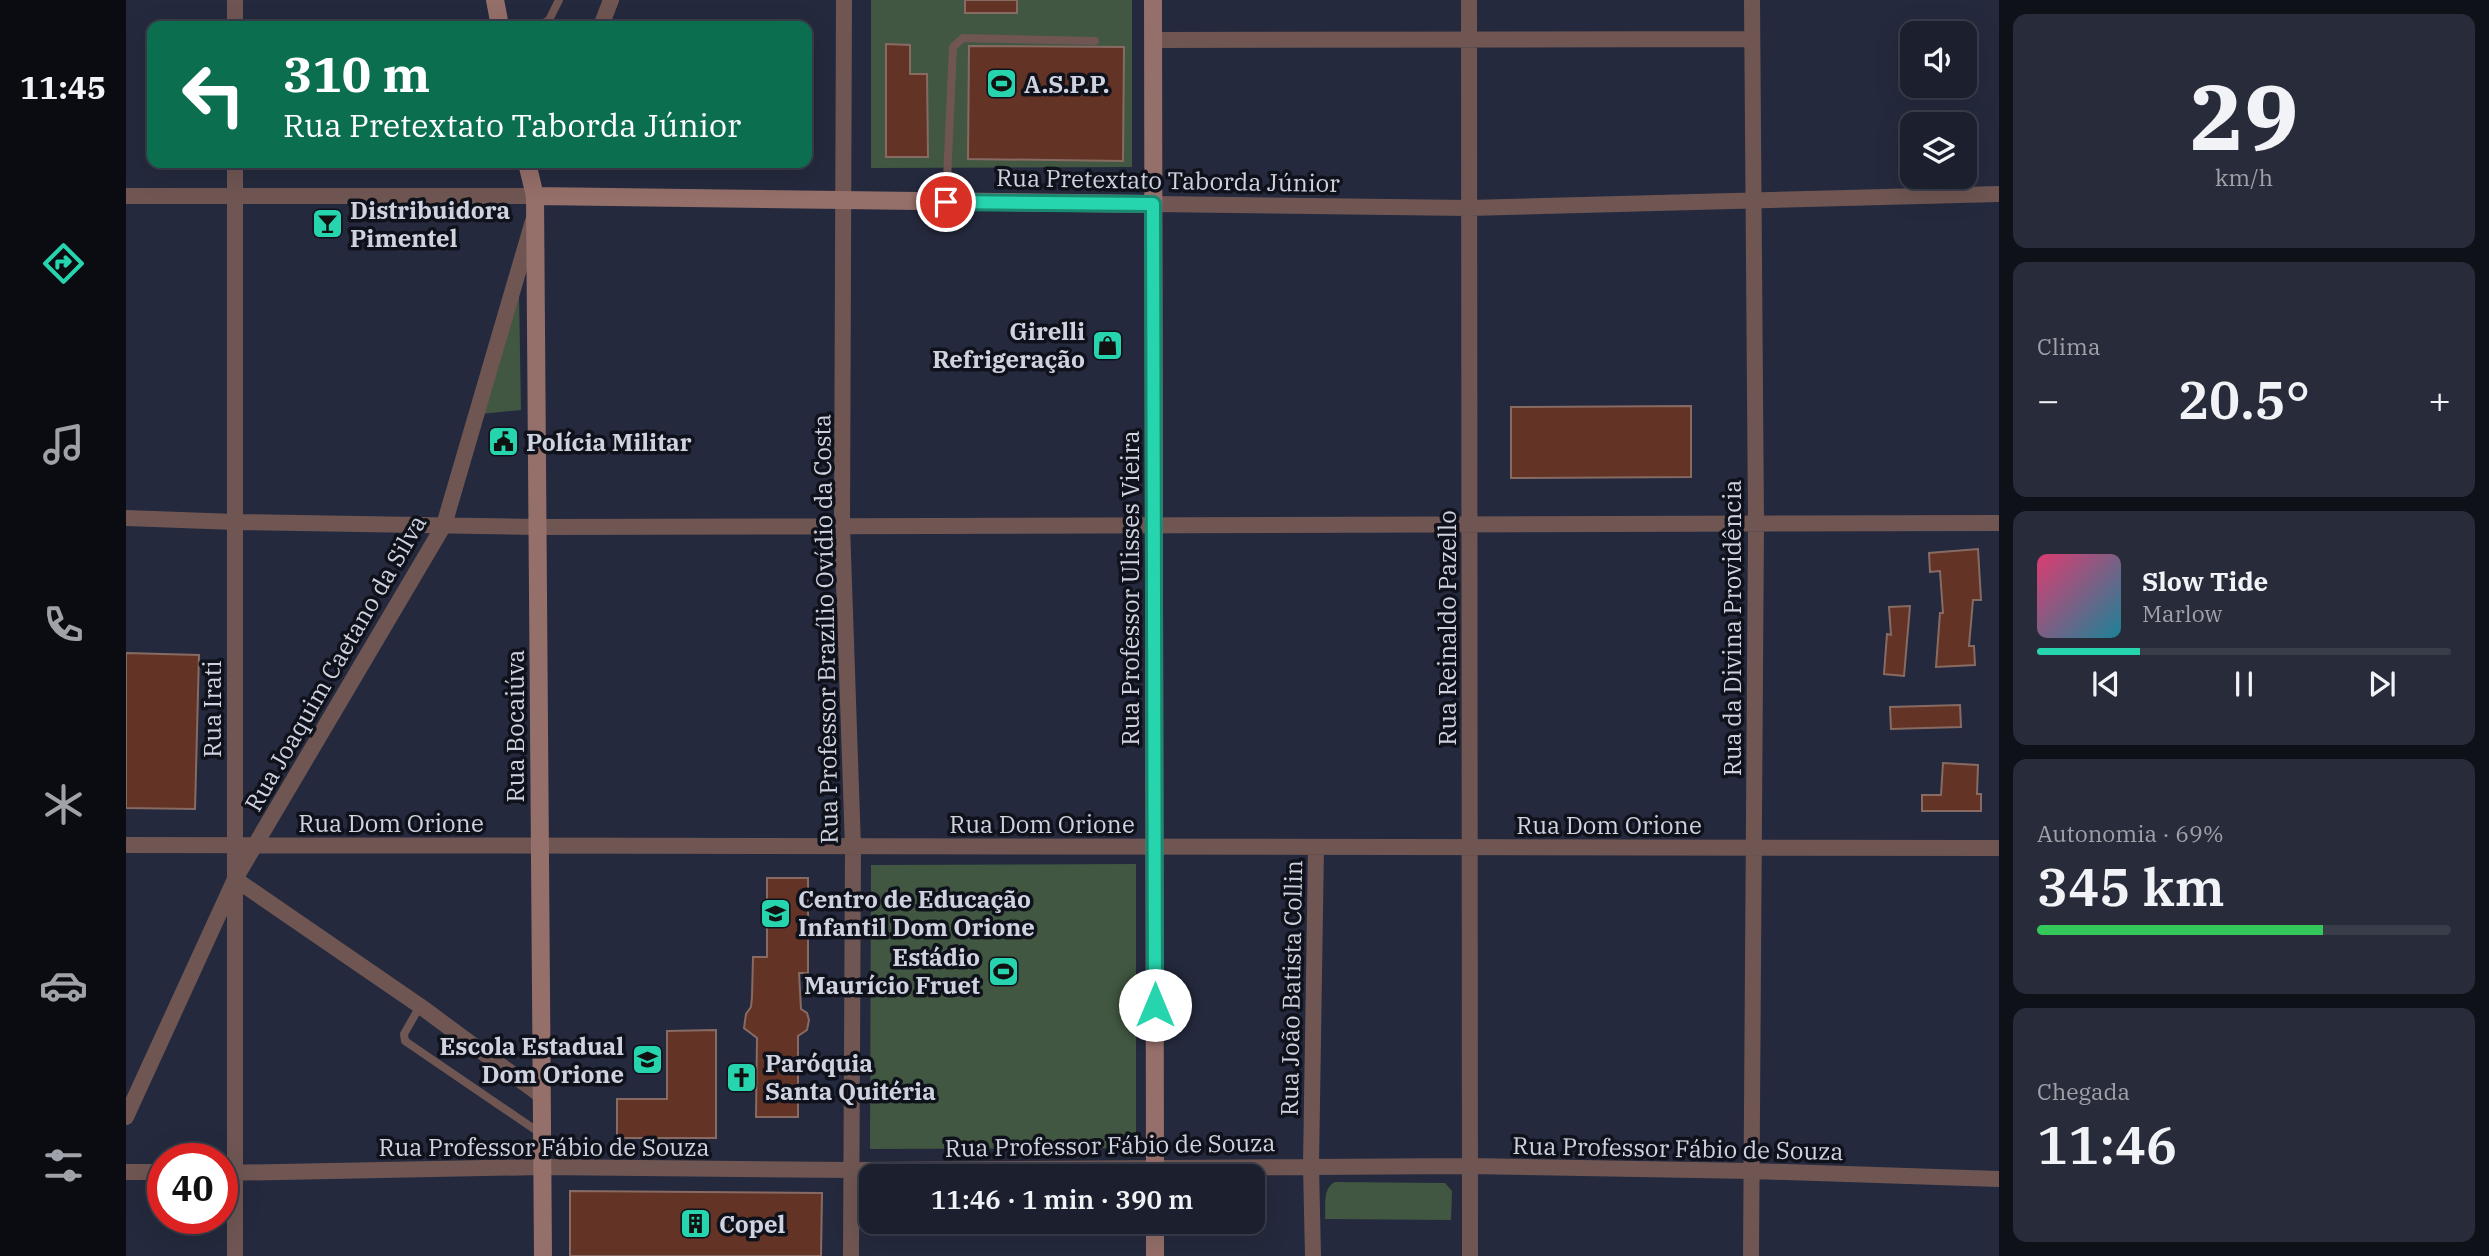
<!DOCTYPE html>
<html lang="pt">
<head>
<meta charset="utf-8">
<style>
	body { margin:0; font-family:"IBM Plex Serif",serif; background:#282c3a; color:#f1f3f6; height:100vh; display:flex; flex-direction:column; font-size:26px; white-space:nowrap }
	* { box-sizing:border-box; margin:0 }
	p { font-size:23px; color:#a0a2aa }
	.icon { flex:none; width:38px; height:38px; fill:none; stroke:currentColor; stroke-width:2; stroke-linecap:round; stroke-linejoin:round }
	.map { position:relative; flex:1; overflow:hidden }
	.sheet { display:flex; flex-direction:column; gap:14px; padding:14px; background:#0f1119; width:490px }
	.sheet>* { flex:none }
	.hud { position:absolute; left:21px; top:21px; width:665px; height:147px; border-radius:14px; box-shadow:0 7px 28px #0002,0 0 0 2px #393d4a; background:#0b6e4f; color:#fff; overflow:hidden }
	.controls { position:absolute; left:1774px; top:21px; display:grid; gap:14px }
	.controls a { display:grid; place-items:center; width:77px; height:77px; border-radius:14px; background:#1b1f2e; box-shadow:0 7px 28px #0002,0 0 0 2px #393d4a; font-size:35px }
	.speed { position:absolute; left:21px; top:1143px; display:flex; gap:14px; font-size:35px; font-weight:700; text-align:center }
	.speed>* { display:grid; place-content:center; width:91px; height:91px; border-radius:50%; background:#1b1f2e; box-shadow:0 7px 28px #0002,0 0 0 2px #393d4a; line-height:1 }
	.speed .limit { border:10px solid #d22; background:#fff; color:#111 }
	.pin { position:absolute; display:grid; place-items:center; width:60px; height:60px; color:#fff; margin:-30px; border:4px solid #fff; border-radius:50%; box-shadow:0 2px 7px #0007 }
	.me { position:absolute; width:77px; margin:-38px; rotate:0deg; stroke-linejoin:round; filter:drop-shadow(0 0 5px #0008) }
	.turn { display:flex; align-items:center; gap:24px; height:147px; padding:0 21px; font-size:32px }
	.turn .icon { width:91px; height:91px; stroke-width:2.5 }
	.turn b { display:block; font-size:49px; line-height:60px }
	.big { font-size:52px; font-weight:600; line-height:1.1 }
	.sheet .card { flex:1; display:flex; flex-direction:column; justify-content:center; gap:10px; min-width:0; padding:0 24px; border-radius:14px; background:#282c3a }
	.sheet .dial { align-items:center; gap:0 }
	.dial b { font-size:91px; line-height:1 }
	.song { display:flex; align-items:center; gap:21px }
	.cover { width:84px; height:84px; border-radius:10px; background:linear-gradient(135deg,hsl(340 70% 55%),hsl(190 70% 35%)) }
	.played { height:7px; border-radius:4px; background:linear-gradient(90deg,#26d5ae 25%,#393d4a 25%) }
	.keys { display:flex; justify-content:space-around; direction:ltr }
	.heat { display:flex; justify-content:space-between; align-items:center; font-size:38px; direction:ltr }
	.charge { height:10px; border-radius:5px; background:linear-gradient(90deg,#34c759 69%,#393d4a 0) }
	.trip { position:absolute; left:733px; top:1164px; width:406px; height:70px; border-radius:14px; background:#1b1f2e; box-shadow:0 7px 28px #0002,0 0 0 2px #393d4a; font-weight:600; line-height:70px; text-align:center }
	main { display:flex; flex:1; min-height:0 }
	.tabs { display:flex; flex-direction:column; width:126px; justify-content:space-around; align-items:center; background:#0b0c12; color:#a0a2aa }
	.tabs .icon { width:49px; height:49px }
	.tabs .on { color:#26d5ae }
	.tabs b { font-size:32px; color:#f1f3f6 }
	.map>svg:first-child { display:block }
	.green { fill:#415741 }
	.building { fill:#633326; stroke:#876b63; stroke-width:2 }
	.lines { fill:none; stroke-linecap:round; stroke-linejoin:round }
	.lane { stroke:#6f5653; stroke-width:8 }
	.street { stroke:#6f5653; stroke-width:16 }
	.secondary { stroke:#956f6a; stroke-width:18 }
	.route-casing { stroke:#198a71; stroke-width:18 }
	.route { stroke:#26d5ae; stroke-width:12 }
	.labels { text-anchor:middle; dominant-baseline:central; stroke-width:7; stroke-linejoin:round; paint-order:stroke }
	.poi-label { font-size:24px; font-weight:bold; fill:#cfd3e0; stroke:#10121b; text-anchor:start }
	.street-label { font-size:24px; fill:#cfd3e0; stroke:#10121b }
</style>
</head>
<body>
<main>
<nav class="tabs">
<b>11:45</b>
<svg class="icon on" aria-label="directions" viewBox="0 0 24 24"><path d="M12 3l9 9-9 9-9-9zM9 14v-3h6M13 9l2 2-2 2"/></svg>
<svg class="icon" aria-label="music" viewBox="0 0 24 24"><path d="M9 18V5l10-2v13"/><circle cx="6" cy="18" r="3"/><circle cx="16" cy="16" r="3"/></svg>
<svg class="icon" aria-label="phone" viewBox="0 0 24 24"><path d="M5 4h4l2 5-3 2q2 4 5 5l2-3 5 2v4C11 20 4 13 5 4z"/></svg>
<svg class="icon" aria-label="climate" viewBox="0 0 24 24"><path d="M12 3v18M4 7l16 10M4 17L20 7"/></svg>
<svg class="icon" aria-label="car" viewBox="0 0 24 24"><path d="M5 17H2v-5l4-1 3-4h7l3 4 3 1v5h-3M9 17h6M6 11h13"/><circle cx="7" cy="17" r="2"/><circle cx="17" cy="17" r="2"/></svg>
<svg class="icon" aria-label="filters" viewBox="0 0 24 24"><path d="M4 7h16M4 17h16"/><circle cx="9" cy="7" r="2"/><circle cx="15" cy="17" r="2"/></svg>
</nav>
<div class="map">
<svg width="1873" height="1256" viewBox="0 0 1873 1256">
	<rect width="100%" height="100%" fill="#24293d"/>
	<!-- green -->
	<path class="green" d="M 745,0 L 1006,0 L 1006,167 L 745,168 Z
		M 393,292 L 395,410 L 355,414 Z
		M 1010,864 L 1010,1148 L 744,1149 L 745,865 Z
		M 1209,1182 L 1319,1183 L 1326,1191 L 1325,1220 L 1199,1219 C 1200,1207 1196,1188 1209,1182 Z"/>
	<!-- building -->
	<path class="building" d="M 839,0 L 891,0 L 891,13 L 839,13 Z
		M 760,44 L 784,45 L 784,74 L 801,74 L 802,157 L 760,157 Z
		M 843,46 L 998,47 L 997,161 L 842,159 Z
		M 1565,406 L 1565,477 L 1385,478 L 1385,407 Z
		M 1852,549 L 1855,600 L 1847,600 L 1843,646 L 1848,646 L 1849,665 L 1810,667 L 1814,613 L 1817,613 L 1814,571 L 1804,572 L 1803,553 Z
		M 1784,606 L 1778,676 L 1758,674 L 1761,634 L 1765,635 L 1763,607 Z
		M 0,653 L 73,655 L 69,809 L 0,808 Z
		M 1834,705 L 1835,727 L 1765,729 L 1764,707 Z
		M 1817,763 L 1852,765 L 1851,794 L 1855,794 L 1855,811 L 1796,811 L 1796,795 L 1815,795 Z
		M 641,878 L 682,878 L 682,973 L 673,973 L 675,1009 L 681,1013 L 683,1020 L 681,1030 L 672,1036 L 672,1117 L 630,1117 L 631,1038 L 618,1028 L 620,1014 L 625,1007 L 626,997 L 627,957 L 641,957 Z
		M 590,1030 L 590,1138 L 491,1138 L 491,1099 L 541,1099 L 541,1031 Z
		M 444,1191 L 696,1193 L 695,1256 L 444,1256 Z"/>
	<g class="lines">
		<!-- lane -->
		<path class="lane" d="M 413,26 L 423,20 L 433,0
			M 820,202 L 827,47 L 837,38 L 969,41
			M 294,1006 L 278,1034 L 279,1041 L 414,1133"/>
		<!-- street -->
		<path class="street" d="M 718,0 L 716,525 L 727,847 L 725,1256
			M 1343,0 L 1344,1256
			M 109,26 L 109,0
			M 475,26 L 485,0
			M 1027,40 L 1626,39
			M 109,163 L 109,1256
			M 0,196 L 409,196
			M 1027,204 L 1343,208 L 1873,194
			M 0,518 L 109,522 L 412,527 L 1873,523
			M 0,845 L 1873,848
			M 109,879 L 294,1006 L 416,1096
			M 0,1117 L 109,879 L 318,525 L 407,221
			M 0,1172 L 37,1172
			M 96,1173 L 416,1167 L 726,1170 L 1344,1166 L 1626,1171 L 1873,1179
			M 1187,1256 L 1185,1166 L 1190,847
			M 1625,1256 L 1630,523 L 1626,0"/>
		<!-- secondary -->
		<path class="secondary" d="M 369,0 L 374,26
			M 1027,0 L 1029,1176
			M 401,163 L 409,196 L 417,1256
			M 409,196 L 1027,204
			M 1029,1222 L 1029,1256"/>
	</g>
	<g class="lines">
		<defs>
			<path id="route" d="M 820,202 L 1027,204 L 1029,1005"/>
		</defs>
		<!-- route casing -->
		<use href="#route" class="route-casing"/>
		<!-- route -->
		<use href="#route" class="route"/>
	</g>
	<!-- icons -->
	<defs>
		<symbol id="stadium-square" viewBox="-11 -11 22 22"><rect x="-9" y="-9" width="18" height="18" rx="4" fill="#26d5ae" stroke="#10121b"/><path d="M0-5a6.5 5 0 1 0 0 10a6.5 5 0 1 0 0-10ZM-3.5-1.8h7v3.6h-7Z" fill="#111"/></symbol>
		<symbol id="bar-square" viewBox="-11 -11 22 22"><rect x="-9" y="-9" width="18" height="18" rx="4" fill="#26d5ae" stroke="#10121b"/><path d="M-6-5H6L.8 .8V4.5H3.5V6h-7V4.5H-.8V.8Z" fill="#111"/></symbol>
		<symbol id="shop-square" viewBox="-11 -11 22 22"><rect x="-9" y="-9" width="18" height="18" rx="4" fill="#26d5ae" stroke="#10121b"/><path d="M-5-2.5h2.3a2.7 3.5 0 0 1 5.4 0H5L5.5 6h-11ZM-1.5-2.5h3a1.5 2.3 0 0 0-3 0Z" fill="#111"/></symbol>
		<symbol id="civic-square" viewBox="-11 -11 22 22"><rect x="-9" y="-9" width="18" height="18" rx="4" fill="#26d5ae" stroke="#10121b"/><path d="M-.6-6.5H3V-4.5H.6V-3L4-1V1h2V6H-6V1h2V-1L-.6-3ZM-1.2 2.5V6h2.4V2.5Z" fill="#111"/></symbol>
		<symbol id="school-square" viewBox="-11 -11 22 22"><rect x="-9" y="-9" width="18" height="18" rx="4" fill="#26d5ae" stroke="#10121b"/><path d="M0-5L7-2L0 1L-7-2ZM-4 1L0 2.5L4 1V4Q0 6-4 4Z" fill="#111"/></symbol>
		<symbol id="church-square" viewBox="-11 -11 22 22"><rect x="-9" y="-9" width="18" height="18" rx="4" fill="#26d5ae" stroke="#10121b"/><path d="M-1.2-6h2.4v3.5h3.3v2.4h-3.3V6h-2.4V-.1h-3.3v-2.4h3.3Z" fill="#111"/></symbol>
		<symbol id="building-square" viewBox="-11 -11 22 22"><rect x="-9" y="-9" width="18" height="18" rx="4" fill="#26d5ae" stroke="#10121b"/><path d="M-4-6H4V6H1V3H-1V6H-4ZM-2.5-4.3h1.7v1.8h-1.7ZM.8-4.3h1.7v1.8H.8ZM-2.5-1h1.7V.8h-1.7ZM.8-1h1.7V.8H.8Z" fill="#111"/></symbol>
	</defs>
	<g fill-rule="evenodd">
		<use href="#stadium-square" x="858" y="66" width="35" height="35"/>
		<use href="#bar-square" x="184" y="206" width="35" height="35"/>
		<use href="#shop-square" x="964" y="328" width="35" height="35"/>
		<use href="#civic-square" x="360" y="424" width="35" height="35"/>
		<use href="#school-square" x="632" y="896" width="35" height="35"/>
		<use href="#stadium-square" x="860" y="954" width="35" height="35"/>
		<use href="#school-square" x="504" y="1042" width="35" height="35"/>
		<use href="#church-square" x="598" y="1060" width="35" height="35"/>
		<use href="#building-square" x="552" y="1206" width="35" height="35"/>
	</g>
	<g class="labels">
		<!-- poi labels -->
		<g class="poi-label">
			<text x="898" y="84">A.S.P.P.</text>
			<text x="224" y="210">Distribuidora<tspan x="224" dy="28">Pimentel</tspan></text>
			<text x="959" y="331" text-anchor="end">Girelli<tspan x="959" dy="28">Refrigeração</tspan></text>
			<text x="400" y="442">Polícia Militar</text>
			<text x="672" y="899">Centro de Educação<tspan x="672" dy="28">Infantil Dom Orione</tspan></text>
			<text x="854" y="957" text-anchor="end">Estádio<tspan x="854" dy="28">Maurício Fruet</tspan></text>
			<text x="498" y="1046" text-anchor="end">Escola Estadual<tspan x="498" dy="28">Dom Orione</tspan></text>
			<text x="639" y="1063">Paróquia<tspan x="639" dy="28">Santa Quitéria</tspan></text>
			<text x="593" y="1224">Copel</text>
		</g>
		<!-- street labels -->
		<g class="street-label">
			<text transform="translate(1042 180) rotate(1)">Rua Pretextato Taborda Júnior</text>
			<text transform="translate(1004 588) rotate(-90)">Rua Professor Ulisses Vieira</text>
			<text transform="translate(1321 628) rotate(-90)">Rua Reinaldo Pazello</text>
			<text transform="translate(1606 628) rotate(-90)">Rua da Divina Providência</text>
			<text transform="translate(699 629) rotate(-91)">Rua Professor Brazílio Ovídio da Costa</text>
			<text transform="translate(209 663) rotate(-60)">Rua Joaquim Caetano da Silva</text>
			<text transform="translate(86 709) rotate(-90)">Rua Irati</text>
			<text transform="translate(389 726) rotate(-90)">Rua Bocaiúva</text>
			<text x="265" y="823">Rua Dom Orione</text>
			<text x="916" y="824">Rua Dom Orione</text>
			<text x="1483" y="825">Rua Dom Orione</text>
			<text transform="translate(1165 988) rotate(-89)">Rua João Batista Collin</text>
			<text transform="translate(984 1145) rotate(-1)">Rua Professor Fábio de Souza</text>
			<text x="418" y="1147">Rua Professor Fábio de Souza</text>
			<text transform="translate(1552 1148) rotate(1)">Rua Professor Fábio de Souza</text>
		</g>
	</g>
</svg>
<div class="controls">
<a><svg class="icon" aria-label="sound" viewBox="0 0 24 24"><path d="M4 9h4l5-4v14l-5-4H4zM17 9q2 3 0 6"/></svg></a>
<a><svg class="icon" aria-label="layers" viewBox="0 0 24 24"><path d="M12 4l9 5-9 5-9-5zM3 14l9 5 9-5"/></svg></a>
</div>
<div class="speed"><div class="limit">40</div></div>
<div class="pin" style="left:820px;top:202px;background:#d93025"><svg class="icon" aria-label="arrive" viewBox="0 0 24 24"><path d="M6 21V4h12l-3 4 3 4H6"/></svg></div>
<svg class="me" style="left:1029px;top:1005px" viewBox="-20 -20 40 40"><circle r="19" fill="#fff"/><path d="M0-13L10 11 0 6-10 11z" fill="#26d5ae"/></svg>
<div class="trip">11:46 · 1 min · 390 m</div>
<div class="hud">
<div class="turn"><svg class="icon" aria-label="left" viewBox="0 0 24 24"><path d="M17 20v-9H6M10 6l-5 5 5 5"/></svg><div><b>310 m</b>Rua Pretextato Taborda Júnior</div></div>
</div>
</div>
<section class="sheet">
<div class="card dial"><b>29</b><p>km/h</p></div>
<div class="card"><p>Clima</p>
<div class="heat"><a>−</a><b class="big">20.5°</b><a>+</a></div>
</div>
<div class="card">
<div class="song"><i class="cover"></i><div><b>Slow Tide</b><p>Marlow</p></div></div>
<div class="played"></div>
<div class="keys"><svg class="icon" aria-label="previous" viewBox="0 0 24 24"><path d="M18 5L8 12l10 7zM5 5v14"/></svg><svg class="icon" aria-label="pause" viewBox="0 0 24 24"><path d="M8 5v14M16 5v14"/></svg><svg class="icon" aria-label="next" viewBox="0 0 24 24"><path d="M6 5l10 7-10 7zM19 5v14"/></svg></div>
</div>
<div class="card"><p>Autonomia · 69%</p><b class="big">345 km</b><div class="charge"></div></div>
<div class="card"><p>Chegada</p><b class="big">11:46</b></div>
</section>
</main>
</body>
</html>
